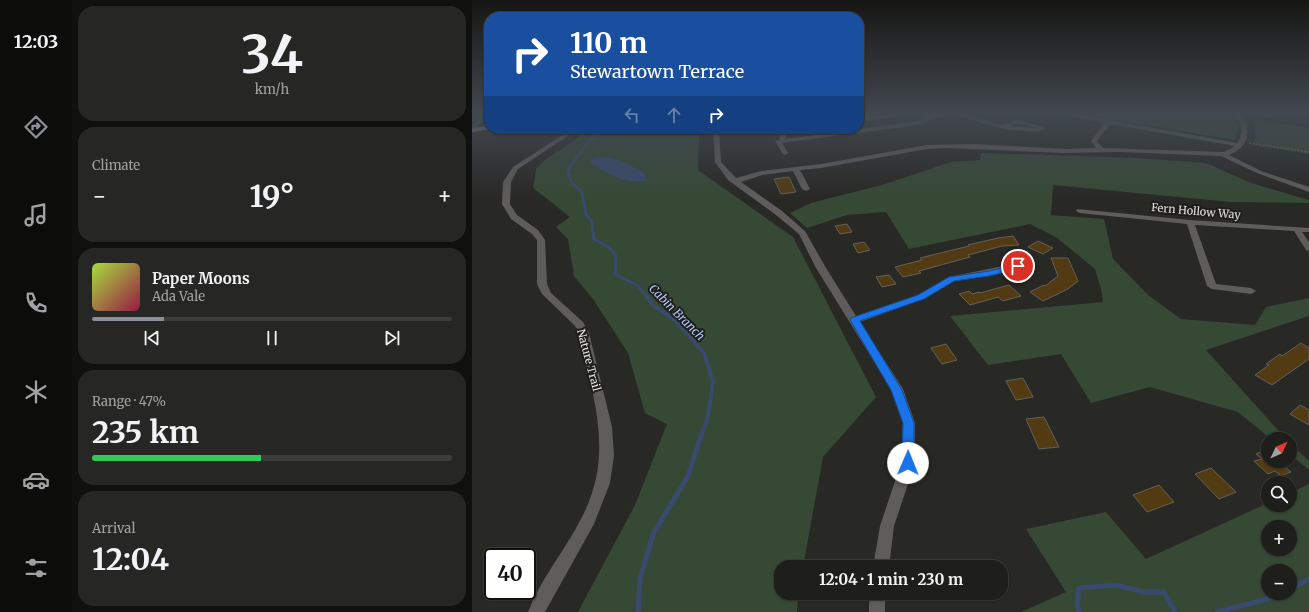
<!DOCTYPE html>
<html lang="en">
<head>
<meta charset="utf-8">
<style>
	body { margin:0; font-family:Merriweather,serif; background:#262724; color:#f1f3f6; height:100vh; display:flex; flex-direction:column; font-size:15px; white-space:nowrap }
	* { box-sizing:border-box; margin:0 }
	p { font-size:13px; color:#a1a2a3 }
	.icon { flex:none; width:22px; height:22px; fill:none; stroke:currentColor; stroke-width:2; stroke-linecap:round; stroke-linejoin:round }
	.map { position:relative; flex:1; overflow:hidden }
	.panel { display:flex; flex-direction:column; gap:6px; padding:6px; background:#10100f; width:400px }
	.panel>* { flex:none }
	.top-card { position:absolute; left:12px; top:12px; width:380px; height:122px; border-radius:16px; box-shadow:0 1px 3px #0004,0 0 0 1px #3c3c3a; background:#1a4fa0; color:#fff; overflow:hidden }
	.needle { width:26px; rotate:46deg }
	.controls { position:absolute; left:789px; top:432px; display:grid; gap:8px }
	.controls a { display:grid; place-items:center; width:36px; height:36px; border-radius:50%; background:#1e1e1b; box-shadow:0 1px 3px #0004,0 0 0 1px #3c3c3a; font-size:20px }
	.speed { position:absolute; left:12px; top:548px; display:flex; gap:8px; font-size:20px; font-weight:700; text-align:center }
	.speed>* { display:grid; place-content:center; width:52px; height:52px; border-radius:50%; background:#1e1e1b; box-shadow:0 1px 3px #0004,0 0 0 1px #3c3c3a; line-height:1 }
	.speed .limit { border:2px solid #111; border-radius:6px; background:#fff; color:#111 }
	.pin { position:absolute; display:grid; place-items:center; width:34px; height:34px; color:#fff; margin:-17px; border:2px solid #fff; border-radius:50%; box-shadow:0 1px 4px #0007 }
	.me { position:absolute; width:44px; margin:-22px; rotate:1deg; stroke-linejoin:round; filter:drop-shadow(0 0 3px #0008) }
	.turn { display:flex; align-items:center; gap:14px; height:84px; padding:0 20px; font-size:18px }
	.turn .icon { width:52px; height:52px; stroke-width:2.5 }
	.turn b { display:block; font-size:28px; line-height:34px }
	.lanes { display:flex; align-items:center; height:38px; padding:0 20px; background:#0003; justify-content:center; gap:20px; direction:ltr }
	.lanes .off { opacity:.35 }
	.big { font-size:30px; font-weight:700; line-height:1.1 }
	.panel .card { flex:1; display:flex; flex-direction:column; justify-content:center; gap:6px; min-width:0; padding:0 14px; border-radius:16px; background:#262724 }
	.panel .dial { align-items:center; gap:0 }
	.dial b { font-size:52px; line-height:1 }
	.song { display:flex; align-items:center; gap:12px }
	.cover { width:48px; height:48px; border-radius:6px; background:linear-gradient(135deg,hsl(80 70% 55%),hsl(340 70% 35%)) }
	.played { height:4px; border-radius:2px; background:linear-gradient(90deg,#8c9099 20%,#3c3c3a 20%) }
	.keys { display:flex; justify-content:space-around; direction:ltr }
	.heat { display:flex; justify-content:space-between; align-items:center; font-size:22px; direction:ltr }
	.charge { height:6px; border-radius:3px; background:linear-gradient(90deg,#34c759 47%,#3c3c3a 0) }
	.trip { position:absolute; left:302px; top:560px; width:234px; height:40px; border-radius:16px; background:#1e1e1b; box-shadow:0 1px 3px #0004,0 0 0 1px #3c3c3a; font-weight:700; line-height:40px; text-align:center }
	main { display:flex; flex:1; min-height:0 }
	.tab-bar { display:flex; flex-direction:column; width:72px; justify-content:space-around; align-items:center; background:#0c0c0b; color:#a1a2a3 }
	.tab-bar .icon { width:28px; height:28px }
	.tab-bar .active { color:#8c9099 }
	.tab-bar b { font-size:18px; color:#f1f3f6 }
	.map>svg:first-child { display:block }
	.green { fill:#364935; fill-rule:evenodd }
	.water { fill:#384b6e }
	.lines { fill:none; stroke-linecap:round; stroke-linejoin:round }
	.stream-far3 { stroke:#384b6e; stroke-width:2.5 }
	.stream-far2 { stroke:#384b6e; stroke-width:3 }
	.stream-far1 { stroke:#384b6e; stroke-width:4 }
	.stream { stroke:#384b6e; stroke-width:5 }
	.building { fill:#523b13; stroke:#63615d }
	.path { stroke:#676764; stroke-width:1.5; stroke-dasharray:2 1.5; stroke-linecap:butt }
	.minor { fill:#5f5d5c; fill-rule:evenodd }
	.major { fill:#969291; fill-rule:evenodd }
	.route { fill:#1a73e8; stroke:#114b97 }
	.labels { text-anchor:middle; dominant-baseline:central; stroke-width:4; stroke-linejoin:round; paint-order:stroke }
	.street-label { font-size:11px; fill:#e1e1df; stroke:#1f1e1b }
	.water-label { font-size:12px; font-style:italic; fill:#b0ccfd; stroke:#1f1e1b }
</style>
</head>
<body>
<main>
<nav class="tab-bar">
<b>12:03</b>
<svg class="icon active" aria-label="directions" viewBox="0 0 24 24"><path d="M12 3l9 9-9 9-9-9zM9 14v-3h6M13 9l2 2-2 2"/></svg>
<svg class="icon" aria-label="music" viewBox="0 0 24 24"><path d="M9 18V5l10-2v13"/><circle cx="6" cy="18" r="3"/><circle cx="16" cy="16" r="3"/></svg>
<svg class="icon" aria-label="phone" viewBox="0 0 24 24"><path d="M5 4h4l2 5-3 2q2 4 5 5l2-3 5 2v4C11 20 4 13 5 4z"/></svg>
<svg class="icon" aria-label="climate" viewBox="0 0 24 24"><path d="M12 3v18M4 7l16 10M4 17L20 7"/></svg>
<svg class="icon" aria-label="car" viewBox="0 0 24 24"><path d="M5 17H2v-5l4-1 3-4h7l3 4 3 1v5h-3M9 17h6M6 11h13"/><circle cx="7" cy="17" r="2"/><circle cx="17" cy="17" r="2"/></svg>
<svg class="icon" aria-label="filters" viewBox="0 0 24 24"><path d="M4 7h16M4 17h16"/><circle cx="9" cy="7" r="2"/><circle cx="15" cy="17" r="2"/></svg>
</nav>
<section class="panel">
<div class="card dial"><b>34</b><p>km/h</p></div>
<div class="card"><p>Climate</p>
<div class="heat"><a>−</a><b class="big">19°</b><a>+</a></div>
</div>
<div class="card">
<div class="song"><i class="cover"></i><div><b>Paper Moons</b><p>Ada Vale</p></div></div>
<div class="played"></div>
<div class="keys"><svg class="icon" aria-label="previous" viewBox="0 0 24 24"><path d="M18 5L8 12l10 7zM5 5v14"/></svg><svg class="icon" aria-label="pause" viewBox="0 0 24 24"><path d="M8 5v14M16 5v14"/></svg><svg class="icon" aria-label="next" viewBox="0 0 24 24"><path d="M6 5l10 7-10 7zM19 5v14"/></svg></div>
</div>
<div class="card"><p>Range · 47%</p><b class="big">235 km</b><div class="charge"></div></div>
<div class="card"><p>Arrival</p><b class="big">12:04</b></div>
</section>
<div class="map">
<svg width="837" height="612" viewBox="0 0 837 612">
	<rect width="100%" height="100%" fill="#282824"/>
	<!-- green -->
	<path class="green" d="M 609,114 L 750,114 L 760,116 L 767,127 L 762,140 Z
		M 781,120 L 837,128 L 837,154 L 782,145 L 784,125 Z
		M 115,129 L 227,129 L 226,170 L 321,237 L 404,397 L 351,457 L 331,567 L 309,567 L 309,593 L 327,593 L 325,612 L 106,612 L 163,505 L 195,424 L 173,413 L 156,353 L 121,299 L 102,276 L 96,239 L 84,227 L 98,217 L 61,188 L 64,169 L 73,160 L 106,138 Z
		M 509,153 L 666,158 L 734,163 L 779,183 L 837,200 L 837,203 L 759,202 L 581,185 L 579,215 L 632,219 L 641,259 L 676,295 L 709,319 L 783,325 L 794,307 L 837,298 L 837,316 L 734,350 L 814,439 L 799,439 L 766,412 L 678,387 L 619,403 L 589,354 L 516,365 L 478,316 L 631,302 L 629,289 L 623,269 L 584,237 L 558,224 L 437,249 L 414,212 L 375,215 L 335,228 L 318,213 L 339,203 L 410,185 L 479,162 L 508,160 Z
		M 818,443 L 837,461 L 837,470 L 818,454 Z
		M 837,484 L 837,612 L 549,612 L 594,592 L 554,529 L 634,512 L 674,559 L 796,503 L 796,505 L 818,505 L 818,493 ZM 796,527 L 818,527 L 818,549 L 796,549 ZM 796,571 L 818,571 L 818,593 L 796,593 Z"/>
	<!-- water -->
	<path class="water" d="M 124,157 C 142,156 159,164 173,174 L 173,177 L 176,180 C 153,186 137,173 118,163 L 119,159 Z"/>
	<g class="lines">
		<!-- stream-far3 -->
		<path class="stream-far3" d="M 110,194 L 110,192 L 100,183 L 96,172 L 99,165 L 118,140 L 137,129"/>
		<!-- stream-far2 -->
		<path class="stream-far2" d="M 110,193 L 114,214 L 120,222 L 122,239 L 138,248 L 144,256 L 143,274 L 165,285 L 176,298"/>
		<!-- stream-far1 -->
		<path class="stream-far1" d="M 175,297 L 182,306 L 202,319 L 232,353 L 241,382 L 236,417 L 230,434"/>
		<!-- stream -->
		<path class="stream" d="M 818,589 L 837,579
			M 166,612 L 168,579 L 181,534 L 216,476 L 230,433
			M 607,612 L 605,606 L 607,588 L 644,585 L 671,592 L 692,592 L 703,612
			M 745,612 L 796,599 L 808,593"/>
	</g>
	<!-- building -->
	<path class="building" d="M 317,177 L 324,192 L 309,194 L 302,179 Z
		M 375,224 L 380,232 L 368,234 L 363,226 Z
		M 541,236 L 547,245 L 530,246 L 496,255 L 498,257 L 447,271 L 449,273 L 431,277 L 423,267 L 450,260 L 448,258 L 497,246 L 496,245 L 526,238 Z
		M 566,241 L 581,248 L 571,254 L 556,247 Z
		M 392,242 L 398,250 L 386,253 L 381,244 Z
		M 579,258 L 596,258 L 606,281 L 596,289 L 571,301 L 558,292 L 572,285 L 573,286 L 586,276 Z
		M 417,275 L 424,284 L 410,287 L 404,277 Z
		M 537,285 L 549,296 L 531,301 L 526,297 L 498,305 L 487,294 L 497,291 L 500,294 L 507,292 L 508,293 Z
		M 829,343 L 837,348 L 837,359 L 800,385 L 783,375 L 797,365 L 794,364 L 808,354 L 810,356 Z
		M 474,344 L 485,360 L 470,364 L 459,348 Z
		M 551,378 L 561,397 L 544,400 L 534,381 Z
		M 828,405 L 837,410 L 837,425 L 818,414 Z
		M 572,417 L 587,447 L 567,449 L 554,419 Z
		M 796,449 L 796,461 L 806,461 L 819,472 L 809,476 L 803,471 L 796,474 L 782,461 L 790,459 L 784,454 Z
		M 739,468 L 764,492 L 747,499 L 723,474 Z
		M 687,485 L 702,502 L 675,512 L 661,495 Z"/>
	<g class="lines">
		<!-- path -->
		<path class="path" d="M 777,143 L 837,152"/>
		<!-- minor -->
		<path class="minor" d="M 10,114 L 16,114 L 2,132 L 0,133 L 0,127 Z
			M 418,114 L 439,114 L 387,122 L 387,118 Z
			M 458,114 L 492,114 L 531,125 L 545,119 L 574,128 L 566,132 L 531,129 L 482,115 L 461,118 L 453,123 L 446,125 L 310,143 L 316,153 L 313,155 L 311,154 L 303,141 L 308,139 L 307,129 L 313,129 L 314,139 L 446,121 ZM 545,123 L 564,128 L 539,126 Z
			M 588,114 L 603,114 L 766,143 C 771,129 771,126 762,114 L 768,114 C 781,131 776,147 757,155 L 789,171 L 837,187 L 837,192 L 785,173 L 749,156 L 647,152 L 594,153 L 475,148 L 455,149 L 349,168 L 328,170 L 338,189 L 334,191 L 330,189 L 321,171 L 290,175 L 269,182 L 310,211 L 333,231 L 354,268 L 384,316 L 446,295 L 477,277 L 546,263 L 551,266 L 549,268 L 517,276 L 483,281 L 452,299 L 388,322 L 431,389 L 443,423 L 443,463 L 422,526 L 417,567 L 401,567 L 408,526 L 429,463 L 431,423 L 419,389 L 344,268 L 327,234 L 304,215 L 256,180 L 243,162 L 241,129 L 247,129 L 249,162 L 264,178 L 289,171 L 349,164 L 455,145 L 503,144 L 594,149 L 624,148 L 619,141 L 632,123 ZM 638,124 L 763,146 L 752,152 L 631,148 L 625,141 Z
			M 791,114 L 797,114 L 798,116 L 795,118 Z
			M 96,129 L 102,129 L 96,136 L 46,169 L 39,182 L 38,204 L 45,215 L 66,230 L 73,240 L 75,284 L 79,293 L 111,322 L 117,333 L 140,427 L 142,456 L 138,483 L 122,524 L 73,612 L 56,612 C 69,578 94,549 110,517 C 143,453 121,398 107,333 L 103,326 L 70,294 L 65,284 L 65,240 L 60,234 L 39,219 L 30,204 L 31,182 L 41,167 L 92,134 Z
			M 605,209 L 718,220 L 837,228 L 837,232 L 830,232 L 837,242 L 837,251 L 834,250 L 822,231 L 723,225 L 744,284 L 779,288 L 784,291 L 779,294 L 740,289 L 735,286 L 715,224 L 608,213 L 604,211 Z
			M 397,593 L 413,593 L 413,612 L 397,612 Z"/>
		<!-- major -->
		<path class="major" d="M 17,126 L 17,129 L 19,129 L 0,132 L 0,128 Z"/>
	</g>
	<!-- sky -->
	<linearGradient id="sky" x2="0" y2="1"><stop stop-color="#161614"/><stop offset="0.57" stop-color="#424850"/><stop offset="1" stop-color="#424850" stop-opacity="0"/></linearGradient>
	<rect width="837" height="200" fill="url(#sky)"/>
	<!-- route -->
	<path class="route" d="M 546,264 L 549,265 L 550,266 L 549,268 L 517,276 L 482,281 L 452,299 L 388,321 L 430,390 L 442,423 L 442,463 L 441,466 L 436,468 L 432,466 L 430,463 L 431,423 L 419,390 L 378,320 L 379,318 L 446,295 L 477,277 L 517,271 Z"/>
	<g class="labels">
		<!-- street labels -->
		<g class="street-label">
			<text transform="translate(724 211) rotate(5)">Fern Hollow Way</text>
			<text transform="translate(117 360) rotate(75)">Nature Trail</text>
		</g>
		<!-- water labels -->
		<g class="water-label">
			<text transform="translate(205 312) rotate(45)">Cabin Branch</text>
		</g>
	</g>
</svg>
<div class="controls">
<a><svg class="needle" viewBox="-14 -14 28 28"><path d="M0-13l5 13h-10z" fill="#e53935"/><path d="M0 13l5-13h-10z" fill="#a1a2a3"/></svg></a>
<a><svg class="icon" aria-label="search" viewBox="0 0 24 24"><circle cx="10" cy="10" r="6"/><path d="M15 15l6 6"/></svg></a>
<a>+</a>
<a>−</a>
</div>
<div class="speed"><div class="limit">40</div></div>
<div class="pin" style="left:546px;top:266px;background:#d93025"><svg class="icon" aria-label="arrive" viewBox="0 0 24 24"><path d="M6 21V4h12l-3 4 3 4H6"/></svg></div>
<svg class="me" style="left:436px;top:463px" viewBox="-20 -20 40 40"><circle r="19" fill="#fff"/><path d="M0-13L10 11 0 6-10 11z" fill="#1a73e8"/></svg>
<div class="trip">12:04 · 1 min · 230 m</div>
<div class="top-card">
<div class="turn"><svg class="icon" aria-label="right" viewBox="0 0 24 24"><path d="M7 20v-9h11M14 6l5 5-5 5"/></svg><div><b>110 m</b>Stewartown Terrace</div></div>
<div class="lanes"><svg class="icon off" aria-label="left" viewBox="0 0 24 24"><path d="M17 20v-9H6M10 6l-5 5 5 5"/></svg><svg class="icon off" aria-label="ahead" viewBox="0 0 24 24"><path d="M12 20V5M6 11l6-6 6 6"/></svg><svg class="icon" aria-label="right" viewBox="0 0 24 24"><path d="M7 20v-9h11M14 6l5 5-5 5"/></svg></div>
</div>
</div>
</main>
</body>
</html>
